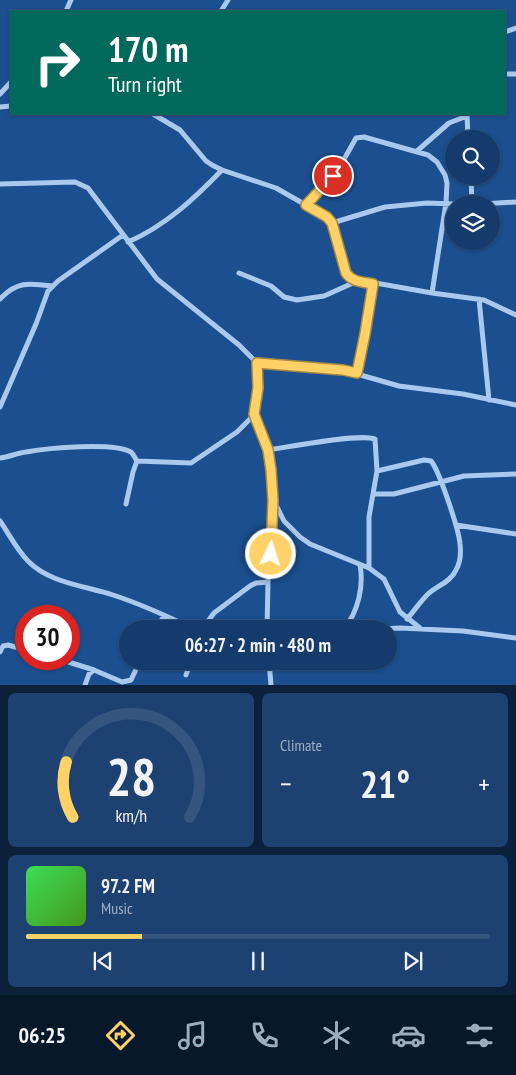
<!DOCTYPE html>
<html lang="en">
<head>
<meta charset="utf-8">
<style>
	body { margin:0; font-family:"PT Sans Narrow",sans-serif; background:#1d4271; color:#f1f3f6; height:100vh; display:flex; flex-direction:column; font-size:19px; white-space:nowrap }
	* { box-sizing:border-box; margin:0 }
	p { font-size:16px; color:#9dadc1 }
	.icon { flex:none; width:28px; height:28px; fill:none; stroke:currentColor; stroke-width:2; stroke-linecap:round; stroke-linejoin:round }
	.map { position:relative; height:685px; overflow:hidden }
	.sheet { display:flex; flex-direction:column; gap:8px; padding:8px; background:#0b203b; flex:1 }
	.sheet>* { flex:none }
	.top-card { position:absolute; left:10px; top:10px; width:496px; height:105px; border-radius:0px; box-shadow:0 1px 4px #0004,0 0 0 1px #33557e; background:#00695c; color:#fff; overflow:hidden }
	.tools { position:absolute; left:445px; top:130px; display:grid; gap:10px }
	.tools a { display:grid; place-items:center; width:55px; height:55px; border-radius:50%; background:#143b6b; box-shadow:0 1px 4px #0004,0 0 0 1px #33557e; font-size:25px }
	.speed { position:absolute; left:15px; top:605px; display:flex; gap:10px; font-size:25px; font-weight:700; text-align:center }
	.speed>* { display:grid; place-content:center; width:65px; height:65px; border-radius:50%; background:#143b6b; box-shadow:0 1px 4px #0004,0 0 0 1px #33557e; line-height:1 }
	.speed .limit { border:8px solid #d22; background:#fff; color:#111 }
	.pin { position:absolute; display:grid; place-items:center; width:42px; height:42px; color:#fff; margin:-21px; border:2px solid #fff; border-radius:50%; box-shadow:0 1px 5px #0007 }
	.me { position:absolute; width:55px; margin:-28px; rotate:4deg; stroke-linejoin:round; filter:drop-shadow(0 0 4px #0008) }
	.turn { display:flex; align-items:center; gap:18px; height:105px; padding:0 15px; font-size:22px }
	.turn .icon { width:65px; height:65px; stroke-width:2.5 }
	.turn b { display:block; font-size:35px; line-height:42px }
	.big { font-size:38px; font-weight:700; line-height:1.1 }
	.sheet .widget { flex:1; display:flex; flex-direction:column; justify-content:center; gap:8px; min-width:0; padding:0 18px; border-radius:8px; background:#1d4271 }
	.sheet .dial { align-items:center; gap:0 }
	.dial svg { height:130px; overflow:visible; fill:none; stroke:#33557e; stroke-width:7; stroke-linecap:round; text-anchor:middle }
	.dial text { fill:#f1f3f6; stroke:none }
	.song { display:flex; align-items:center; gap:15px }
	.cover { width:60px; height:60px; border-radius:8px; background:linear-gradient(135deg,hsl(130 70% 55%),hsl(100 70% 35%)) }
	.played { height:5px; border-radius:2px; background:linear-gradient(90deg,#ffd166 25%,#33557e 25%) }
	.keys { display:flex; justify-content:space-around; direction:ltr }
	.heat { display:flex; justify-content:space-between; align-items:center; font-size:28px; direction:ltr }
	.sheet .tiles { flex:1; display:grid; gap:8px; grid-template-columns:1fr 1fr }
	.widget:last-child { grid-column:span 2 }
	.trip { position:absolute; left:119px; top:620px; width:278px; height:50px; border-radius:25px; background:#143b6b; box-shadow:0 1px 4px #0004,0 0 0 1px #33557e; font-weight:700; line-height:50px; text-align:center }
	.dock { display:flex; height:80px; justify-content:space-around; align-items:center; background:#08182b; color:#9dadc1 }
	.dock .icon { width:35px; height:35px }
	.dock .on { color:#ffd166 }
	.dock b { font-size:22px; color:#f1f3f6 }
	.map>svg:first-child { display:block }
	.lines { fill:none; stroke-linecap:round; stroke-linejoin:round }
	.street { stroke:#a9c9ee; stroke-width:5 }
	.route-casing { stroke:#a68842; stroke-width:12 }
	.route { stroke:#ffd166; stroke-width:9 }
</style>
</head>
<body>
<div class="map">
<svg width="516" height="685" viewBox="0 0 516 685">
	<rect width="100%" height="100%" fill="#1b4f8f"/>
	<g class="lines">
		<!-- street -->
		<path class="street" d="M 66,11 L 71,0
			M 221,11 L 228,0
			M 505,32 L 516,28
			M 505,74 L 516,74
			M 0,94 L 11,82
			M 0,107 L 11,106
			M 153,114 L 180,130 L 206,161 L 212,165 L 222,170 L 276,188 L 327,217 L 332,223 L 346,273 L 353,279 L 432,293 L 484,300 L 516,315
			M 467,114 L 468,139
			M 417,151 L 449,123 L 467,116
			M 471,176 L 472,204
			M 0,184 L 75,182 L 88,188 L 157,279 L 239,345 L 257,363 L 258,388 L 255,414 L 268,450 L 273,500 L 268,582 L 267,629
			M 481,204 L 516,202
			M 306,205 L 338,170 L 356,138 L 364,137 L 428,155 L 437,162 L 445,175 L 447,183 L 446,203 L 432,293
			M 332,223 L 385,207 L 427,203 L 454,204
			M 128,242 C 165,226 194,199 222,170
			M 239,273 L 271,286 L 284,297 L 297,300 L 324,296 L 353,283 L 358,282
			M 0,299 C 17,281 29,283 52,286
			M 479,299 L 489,400
			M 257,363 L 343,370 L 399,386 L 463,394 L 516,405
			M 357,373 L 365,334 L 373,284
			M 0,407 L 36,324 L 48,291 L 58,281 L 123,235
			M 268,450 C 289,447 359,433 375,439 L 377,471 L 369,517 L 369,568
			M 0,458 C 9,457 17,453 26,452 C 48,448 113,442 131,452 C 134,455 135,458 137,461 L 133,472 L 126,504
			M 137,461 L 191,463 L 237,432 L 255,414
			M 377,471 L 424,460 L 431,461 C 439,470 459,530 460,544 C 461,552 460,563 456,570 C 451,582 436,586 427,595 C 420,602 414,611 407,619
			M 373,494 L 394,494 L 464,476 L 516,474
			M 274,501 L 284,521 L 300,537 L 310,544 L 369,568 L 384,579 L 400,612 L 420,628
			M 0,521 C 9,534 17,550 28,561 C 49,583 86,586 113,595 C 141,604 167,616 194,629
			M 456,525 L 516,534
			M 157,629 L 164,615
			M 202,629 L 214,613 L 250,586 L 256,583 L 268,582
			M 344,629 C 358,612 364,586 360,565
			M 376,629 L 400,628 L 463,631 L 516,638
			M 0,652 L 3,646 L 8,645 L 26,650
			M 59,659 L 94,670
			M 269,661 L 271,685
			M 186,675 L 191,661
			M 85,685 L 89,674 L 94,670 L 122,682 L 131,680 L 140,661"/>
	</g>
	<g class="lines">
		<defs>
			<path id="route" d="M 271,554 L 273,500 L 271,470 L 268,450 L 254,414 L 258,388 L 257,363 L 343,370 L 357,373 L 365,334 L 373,284 C 363,282 352,282 346,273 L 332,223 L 327,217 L 306,205 L 333,176"/>
		</defs>
		<!-- route casing -->
		<use href="#route" class="route-casing"/>
		<!-- route -->
		<use href="#route" class="route"/>
	</g>
</svg>
<div class="tools">
<a><svg class="icon" aria-label="search" viewBox="0 0 24 24"><circle cx="10" cy="10" r="6"/><path d="M15 15l6 6"/></svg></a>
<a><svg class="icon" aria-label="layers" viewBox="0 0 24 24"><path d="M12 4l9 5-9 5-9-5zM3 14l9 5 9-5"/></svg></a>
</div>
<div class="speed"><div class="limit">30</div></div>
<div class="pin" style="left:333px;top:176px;background:#d93025"><svg class="icon" aria-label="arrive" viewBox="0 0 24 24"><path d="M6 21V4h12l-3 4 3 4H6"/></svg></div>
<svg class="me" style="left:271px;top:554px" viewBox="-20 -20 40 40"><circle r="17" fill="#ffd166" stroke="#fff" stroke-width="3"/><path d="M0-11L8 9 0 5-8 9z" fill="#fff"/></svg>
<div class="trip">06:27 · 2 min · 480 m</div>
<div class="top-card">
<div class="turn"><svg class="icon" aria-label="right" viewBox="0 0 24 24"><path d="M7 20v-9h11M14 6l5 5-5 5"/></svg><div><b>170 m</b>Turn right</div></div>
</div>
</div>
<section class="sheet">
<div class="tiles">
<div class="widget dial"><svg viewBox="0 0 100 80">
<path d="M14 69A42 42 0 1 1 86 69"/>
<path d="M14 69A42 42 0 0 1 10 35" stroke="#ffd166"/>
<text x="50" y="56" font-size="32" font-weight="700">28</text>
<text x="50" y="72" font-size="11">km/h</text>
</svg></div>
<div class="widget"><p>Climate</p>
<div class="heat"><a>−</a><b class="big">21°</b><a>+</a></div>
</div>
<div class="widget">
<div class="song"><i class="cover"></i><div><b>97.2 FM</b><p>Music</p></div></div>
<div class="played"></div>
<div class="keys"><svg class="icon" aria-label="previous" viewBox="0 0 24 24"><path d="M18 5L8 12l10 7zM5 5v14"/></svg><svg class="icon" aria-label="pause" viewBox="0 0 24 24"><path d="M8 5v14M16 5v14"/></svg><svg class="icon" aria-label="next" viewBox="0 0 24 24"><path d="M6 5l10 7-10 7zM19 5v14"/></svg></div>
</div>
</div>
</section>
<nav class="dock">
<b>06:25</b>
<svg class="icon on" aria-label="directions" viewBox="0 0 24 24"><path d="M12 3l9 9-9 9-9-9zM9 14v-3h6M13 9l2 2-2 2"/></svg>
<svg class="icon" aria-label="music" viewBox="0 0 24 24"><path d="M9 18V5l10-2v13"/><circle cx="6" cy="18" r="3"/><circle cx="16" cy="16" r="3"/></svg>
<svg class="icon" aria-label="phone" viewBox="0 0 24 24"><path d="M5 4h4l2 5-3 2q2 4 5 5l2-3 5 2v4C11 20 4 13 5 4z"/></svg>
<svg class="icon" aria-label="climate" viewBox="0 0 24 24"><path d="M12 3v18M4 7l16 10M4 17L20 7"/></svg>
<svg class="icon" aria-label="car" viewBox="0 0 24 24"><path d="M5 17H2v-5l4-1 3-4h7l3 4 3 1v5h-3M9 17h6M6 11h13"/><circle cx="7" cy="17" r="2"/><circle cx="17" cy="17" r="2"/></svg>
<svg class="icon" aria-label="filters" viewBox="0 0 24 24"><path d="M4 7h16M4 17h16"/><circle cx="9" cy="7" r="2"/><circle cx="15" cy="17" r="2"/></svg>
</nav>
</body>
</html>
